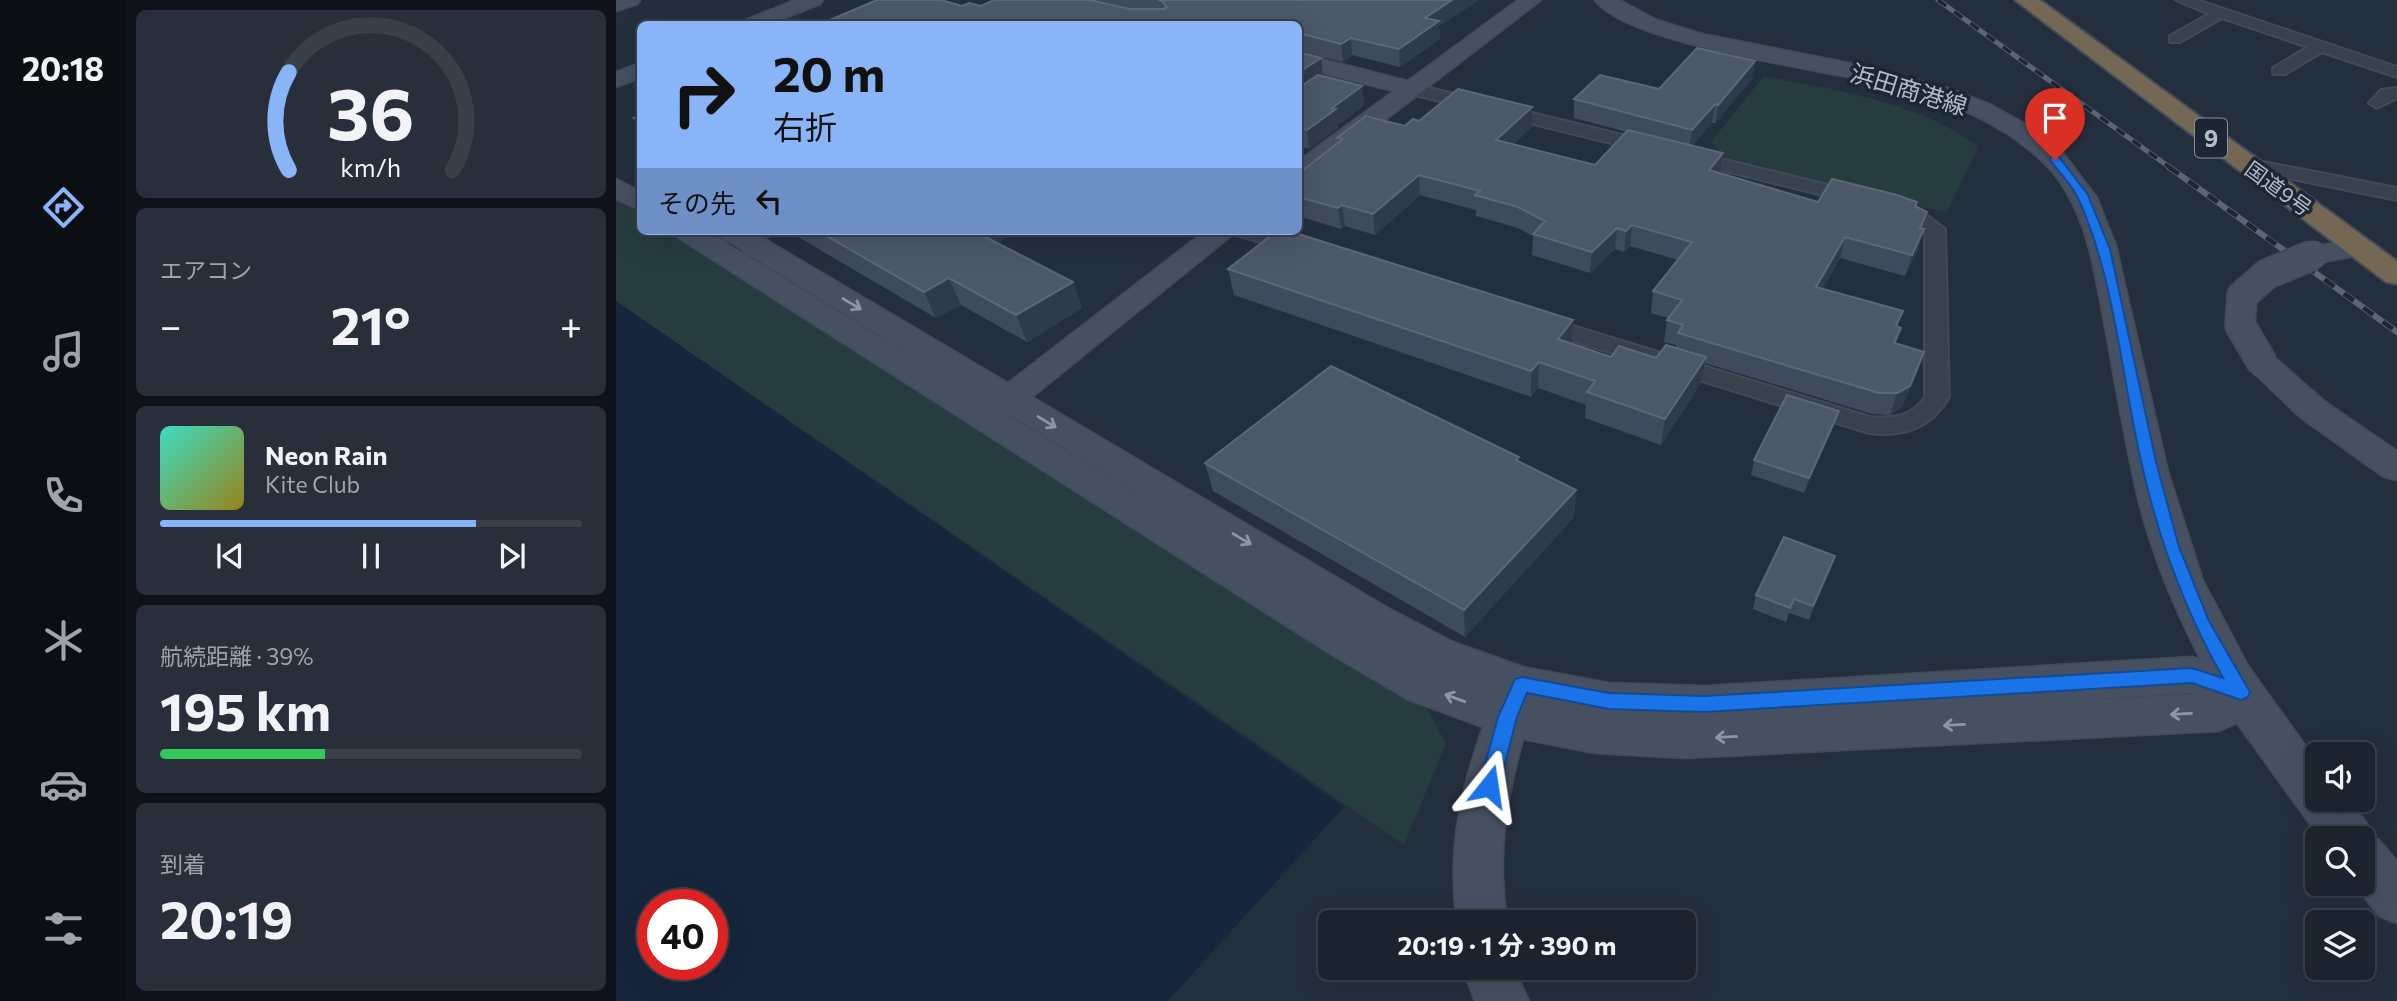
<!DOCTYPE html>
<html lang="ja">
<head>
<meta charset="utf-8">
<style>
	body { margin:0; font-family:Commissioner,"Noto Sans JP",sans-serif; background:#282f3a; color:#f1f3f6; height:100vh; display:flex; flex-direction:column; font-size:26px; white-space:nowrap }
	* { box-sizing:border-box; margin:0 }
	p { font-size:23px; color:#a0a4aa }
	.icon { flex:none; width:38px; height:38px; fill:none; stroke:currentColor; stroke-width:2; stroke-linecap:round; stroke-linejoin:round }
	.map { position:relative; flex:1; overflow:hidden }
	.drawer { display:flex; flex-direction:column; gap:10px; padding:10px; background:#0f1319; width:490px }
	.drawer>* { flex:none }
	.guide { position:absolute; left:21px; top:21px; width:665px; height:214px; border-radius:10px; box-shadow:0 7px 28px #0002,0 0 0 2px #39404a; background:#8ab4f8; color:#111; overflow:hidden }
	.fabs { position:absolute; left:1689px; top:742px; display:grid; gap:14px }
	.fabs a { display:grid; place-items:center; width:70px; height:70px; border-radius:10px; background:#1b232e; box-shadow:0 7px 28px #0002,0 0 0 2px #39404a; font-size:35px }
	.speed { position:absolute; left:21px; top:889px; display:flex; gap:14px; font-size:35px; font-weight:700; text-align:center }
	.speed>* { display:grid; place-content:center; width:91px; height:91px; border-radius:50%; background:#1b232e; box-shadow:0 7px 28px #0002,0 0 0 2px #39404a; line-height:1 }
	.speed .limit { border:10px solid #d22; background:#fff; color:#111 }
	.pin { position:absolute; display:grid; place-items:center; width:60px; height:60px; color:#fff; margin:-72px -30px; border-radius:50% 50% 50% 0; rotate:-45deg; box-shadow:0 0 7px #0007 }
	.pin .icon { rotate:45deg }
	.me { position:absolute; width:77px; margin:-38px; rotate:15deg; stroke-linejoin:round; filter:drop-shadow(0 0 5px #0008) }
	.turn { display:flex; align-items:center; gap:24px; height:147px; padding:0 21px; font-size:32px }
	.turn .icon { width:91px; height:91px; stroke-width:2.5 }
	.turn b { display:block; font-size:49px; line-height:60px }
	.then { display:flex; align-items:center; height:66px; padding:0 21px; background:#0003; gap:14px; font-size:26px }
	.big { font-size:52px; font-weight:700; line-height:1.1 }
	.drawer .card { flex:1; display:flex; flex-direction:column; justify-content:center; gap:10px; min-width:0; padding:0 24px; border-radius:10px; background:#282f3a }
	.drawer .dial { align-items:center; gap:0 }
	.dial svg { height:182px; overflow:visible; fill:none; stroke:#39404a; stroke-width:7; stroke-linecap:round; text-anchor:middle }
	.dial text { fill:#f1f3f6; stroke:none }
	.song { display:flex; align-items:center; gap:21px }
	.cover { width:84px; height:84px; border-radius:10px; background:linear-gradient(135deg,hsl(170 70% 55%),hsl(50 70% 35%)) }
	.played { height:7px; border-radius:4px; background:linear-gradient(90deg,#8ab4f8 75%,#39404a 75%) }
	.keys { display:flex; justify-content:space-around; direction:ltr }
	.heat { display:flex; justify-content:space-between; align-items:center; font-size:38px; direction:ltr }
	.charge { height:10px; border-radius:5px; background:linear-gradient(90deg,#34c759 39%,#39404a 0) }
	.trip { position:absolute; left:702px; top:910px; width:378px; height:70px; border-radius:10px; background:#1b232e; box-shadow:0 7px 28px #0002,0 0 0 2px #39404a; font-weight:700; line-height:70px; text-align:center }
	main { display:flex; flex:1; min-height:0 }
	.dock { display:flex; flex-direction:column; width:126px; justify-content:space-around; align-items:center; background:#0b0e12; color:#a0a4aa }
	.dock .icon { width:49px; height:49px }
	.dock .active { color:#8ab4f8 }
	.dock b { font-size:32px; color:#f1f3f6 }
	.map>svg:first-child { display:block }
	.green { fill:#263c3f }
	.water { fill:#17263c; fill-rule:evenodd }
	.lines { fill:none; stroke-linecap:round; stroke-linejoin:round }
	.street-casing { stroke:#414a57; stroke-width:4 }
	.secondary-casing { stroke:#414a57; stroke-width:3 }
	.highway-casing { stroke:#434c59; stroke-width:4 }
	.street { fill:#38414e; fill-rule:evenodd }
	.secondary { fill:#465061; fill-rule:evenodd }
	.highway { fill:#746855; fill-rule:evenodd }
	.rail-far1-casing { stroke:#5a6575; stroke-width:5 }
	.rail-casing { stroke:#5a6575; stroke-width:6 }
	.rail-far1 { stroke:#1d2633; stroke-width:3.5; stroke-dasharray:10; stroke-linecap:butt }
	.rail { stroke:#1d2633; stroke-width:4.5; stroke-dasharray:12; stroke-linecap:butt }
	.secondary-bridge-casing { stroke:#414a57; stroke-width:32; stroke-linecap:butt }
	.secondary-bridge { stroke:#465061; stroke-width:29 }
	.wall { fill:#3f4b5c }
	.shaded-wall { fill:#2f3b4b }
	.building { fill:#4b5868; stroke:#5c6777; stroke-width:2 }
	.oneway { stroke:#8e96a5 }
	.route { fill:#1a73e8; stroke:#114b97; stroke-width:2 }
	.labels { text-anchor:middle; dominant-baseline:central; stroke-width:7; stroke-linejoin:round; paint-order:stroke }
	.far-street-label { font-size:21px; fill:#b4bcc9; stroke:#1d2633 }
	.shield { fill:#1d2633; stroke:#878f9c; stroke-width:2 }
	.shield-label { font-size:23px; font-weight:bold; fill:#b4bcc9 }
	.street-label { font-size:24px; fill:#b4bcc9; stroke:#1d2633 }
</style>
</head>
<body>
<main>
<nav class="dock">
<b>20:18</b>
<svg class="icon active" aria-label="directions" viewBox="0 0 24 24"><path d="M12 3l9 9-9 9-9-9zM9 14v-3h6M13 9l2 2-2 2"/></svg>
<svg class="icon" aria-label="music" viewBox="0 0 24 24"><path d="M9 18V5l10-2v13"/><circle cx="6" cy="18" r="3"/><circle cx="16" cy="16" r="3"/></svg>
<svg class="icon" aria-label="phone" viewBox="0 0 24 24"><path d="M5 4h4l2 5-3 2q2 4 5 5l2-3 5 2v4C11 20 4 13 5 4z"/></svg>
<svg class="icon" aria-label="climate" viewBox="0 0 24 24"><path d="M12 3v18M4 7l16 10M4 17L20 7"/></svg>
<svg class="icon" aria-label="car" viewBox="0 0 24 24"><path d="M5 17H2v-5l4-1 3-4h7l3 4 3 1v5h-3M9 17h6M6 11h13"/><circle cx="7" cy="17" r="2"/><circle cx="17" cy="17" r="2"/></svg>
<svg class="icon" aria-label="filters" viewBox="0 0 24 24"><path d="M4 7h16M4 17h16"/><circle cx="9" cy="7" r="2"/><circle cx="15" cy="17" r="2"/></svg>
</nav>
<section class="drawer">
<div class="card dial"><svg viewBox="0 0 100 80">
<path d="M14 69A42 42 0 1 1 86 69"/>
<path d="M14 69A42 42 0 0 1 14 26" stroke="#8ab4f8"/>
<text x="50" y="56" font-size="32" font-weight="700">36</text>
<text x="50" y="72" font-size="11">km/h</text>
</svg></div>
<div class="card"><p>エアコン</p>
<div class="heat"><a>−</a><b class="big">21°</b><a>+</a></div>
</div>
<div class="card">
<div class="song"><i class="cover"></i><div><b>Neon Rain</b><p>Kite Club</p></div></div>
<div class="played"></div>
<div class="keys"><svg class="icon" aria-label="previous" viewBox="0 0 24 24"><path d="M18 5L8 12l10 7zM5 5v14"/></svg><svg class="icon" aria-label="pause" viewBox="0 0 24 24"><path d="M8 5v14M16 5v14"/></svg><svg class="icon" aria-label="next" viewBox="0 0 24 24"><path d="M6 5l10 7-10 7zM19 5v14"/></svg></div>
</div>
<div class="card"><p>航続距離 · 39%</p><b class="big">195 km</b><div class="charge"></div></div>
<div class="card"><p>到着</p><b class="big">20:19</b></div>
</section>
<div class="map">
<svg width="1781" height="1001" viewBox="0 0 1781 1001">
	<rect width="100%" height="100%" fill="#242f3e"/>
	<!-- green -->
	<path class="green" d="M 1148,76 C 1221,90 1300,101 1362,146 L 1331,213 L 1110,158 L 1095,142 Z
		M 0,193 L 24,208 L 24,231 L 61,231 L 803,695 L 830,743 L 788,845 L 0,301 Z"/>
	<!-- water -->
	<path class="water" d="M 0,301 L 728,807 L 552,1001 L 0,1001 ZM 37,905 L 96,905 L 96,964 L 37,964 Z"/>
	<g class="lines">
		<defs>
			<path id="street" d="M 1560,0 L 1581,0 L 1781,67 L 1781,77 L 1706,52 L 1669,74 L 1657,74 L 1657,68 L 1692,47 L 1606,18 L 1564,42 L 1554,42 L 1554,36 L 1593,14 Z
				M 797,84 L 1298,206 L 1329,229 L 1333,397 C 1315,428 1288,437 1253,433 L 916,328 L 913,323 L 924,316 L 1254,417 C 1277,419 1296,417 1309,397 L 1309,231 L 1284,214 L 791,93 L 791,85 Z
				M 1781,88 L 1781,98 L 1761,108 L 1753,103 L 1765,90 Z
				M 1632,159 L 1781,188 L 1781,200 L 1626,169 L 1623,165 L 1626,161 Z
				M 135,231 L 161,231 L 113,257 L 106,259 L 96,253 Z
				M 618,231 L 649,231 L 691,244 L 694,248 L 684,254 L 621,235 Z"/>
			<path id="secondary" d="M 0,0 L 24,0 L 21,4 L 0,11 Z
				M 179,0 L 207,0 L 204,4 L 154,24 L 126,24 L 130,20 Z
				M 902,0 L 925,0 L 691,180 L 682,182 L 682,161 L 778,91 L 682,67 L 682,53 L 792,81 Z
				M 979,0 L 1003,0 L 1041,20 L 1086,34 L 1243,65 L 1335,89 L 1375,105 L 1413,126 L 1447,153 L 1481,198 L 1500,246 L 1552,472 L 1587,581 L 1632,666 L 1701,762 L 1701,800 L 1732,800 L 1750,822 L 1757,837 L 1763,840 L 1781,861 L 1781,923 L 1763,916 L 1738,884 L 1746,884 L 1746,838 L 1704,838 L 1621,723 L 1603,731 L 1069,758 L 979,753 L 907,739 C 889,804 881,855 891,922 L 841,922 C 831,854 844,792 867,727 L 791,699 L 713,653 L 61,237 L 57,231 L 91,231 L 368,401 L 105,237 L 101,231 L 135,231 L 392,383 L 589,231 L 621,231 L 416,397 L 772,608 L 837,642 L 907,667 L 993,683 L 1089,686 L 1576,657 L 1585,660 C 1558,608 1536,555 1522,498 C 1509,443 1500,387 1490,332 C 1479,275 1472,208 1430,165 C 1390,124 1330,100 1276,86 C 1216,71 1010,45 979,0 ZM 394,415 L 627,558 L 393,416 ZM 1576,693 L 1580,694 L 1414,703 Z
				M 24,63 L 24,78 L 0,87 L 0,72 Z
				M 0,179 L 24,191 L 24,210 L 0,199 Z
				M 1744,238 L 1754,241 L 1758,247 L 1754,253 L 1697,264 L 1687,261 L 1683,255 L 1687,249 Z
				M 1647,354 L 1658,357 L 1708,401 L 1781,451 L 1781,480 L 1768,477 L 1684,417 L 1636,371 L 1631,364 L 1636,357 Z
				M 846,968 L 898,968 L 913,1001 L 859,1001 Z"/>
			<path id="highway" d="M 1399,0 L 1424,0 L 1781,261 L 1781,284 L 1770,282 Z"/>
		</defs>
		<!-- street casing -->
		<use href="#street" class="street-casing"/>
		<!-- secondary casing -->
		<use href="#secondary" class="secondary-casing"/>
		<!-- highway casing -->
		<use href="#highway" class="highway-casing"/>
		<!-- street -->
		<use href="#street" class="street"/>
		<!-- secondary -->
		<use href="#secondary" class="secondary"/>
		<!-- highway -->
		<use href="#highway" class="highway"/>
		<defs>
			<path id="rail-far1" d="M 1322,0 L 1556,169"/>
			<path id="rail" d="M 1553,167 L 1781,332"/>
		</defs>
		<!-- rail-far1 casing -->
		<use href="#rail-far1" class="rail-far1-casing"/>
		<!-- rail casing -->
		<use href="#rail" class="rail-casing"/>
		<!-- rail-far1 -->
		<use href="#rail-far1" class="rail-far1"/>
		<!-- rail -->
		<use href="#rail" class="rail"/>
		<defs>
			<path id="secondary-bridge" d="M 1647,364 L 1624,325 L 1626,296 L 1651,274 L 1697,255"/>
		</defs>
		<!-- secondary-bridge casing -->
		<use href="#secondary-bridge" class="secondary-bridge-casing"/>
		<!-- secondary-bridge -->
		<use href="#secondary-bridge" class="secondary-bridge"/>
	</g>
	<!-- wall -->
	<path class="wall" d="M 480,0 L 863,0 L 823,26 L 824,39 L 784,67 L 736,55 L 727,62 L 682,51 L 682,24 L 219,24 L 216,19 L 346,6 L 516,9 Z
		M 682,52 L 705,58 L 707,76 L 746,86 L 748,105 L 722,125 L 722,128 L 693,149 L 682,146 Z
		M 1136,79 L 1099,123 L 1096,123 L 1076,146 L 1104,173 L 1202,202 L 1299,206 L 1311,212 L 1306,228 L 1302,250 L 1289,276 L 1224,258 L 1206,289 L 1285,328 L 1280,343 L 1308,352 L 1301,373 L 1286,407 L 1274,415 L 1256,414 L 1089,363 L 1085,383 L 1045,445 L 969,418 L 970,405 L 922,388 L 915,397 L 618,295 L 612,269 L 957,320 L 956,344 L 995,357 L 1040,358 L 1060,348 L 1060,345 L 1048,342 L 1051,320 L 1052,318 L 1035,313 L 1037,291 L 1062,260 L 1014,246 L 1008,252 L 999,249 L 974,273 L 916,255 L 917,236 L 902,228 L 860,216 L 860,210 L 804,195 L 759,235 L 729,226 L 725,229 L 682,216 L 682,174 L 722,143 L 721,138 L 789,126 L 803,121 L 916,127 L 897,144 L 979,165 L 1011,132 L 958,118 L 958,99 Z
		M 24,116 L 24,128 L 18,118 Z
		M 172,231 L 400,231 L 381,243 L 457,282 L 466,308 L 411,342 L 345,305 L 320,318 Z
		M 1223,411 L 1218,425 L 1188,493 L 1135,475 L 1138,460 Z
		M 903,462 L 960,490 L 958,517 L 849,637 L 597,491 L 589,463 Z
		M 1219,556 L 1214,570 L 1193,620 L 1173,613 L 1170,622 L 1137,609 L 1140,595 Z"/>
	<!-- shaded-wall -->
	<path class="shaded-wall" d="M 836,0 L 863,0 L 823,26 L 824,39 L 784,67 L 783,49 L 809,18 Z
		M 735,38 L 736,55 L 727,62 L 725,44 Z
		M 705,58 L 707,76 L 682,93 L 682,73 Z
		M 1139,61 L 1136,79 L 1099,123 L 1102,105 Z
		M 746,86 L 748,105 L 722,125 L 722,128 L 693,149 L 691,130 L 716,108 Z
		M 1099,104 L 1096,123 L 1073,149 L 1076,130 Z
		M 916,107 L 916,127 L 881,160 L 880,140 Z
		M 1107,153 L 1104,173 L 1093,170 Z
		M 803,175 L 804,195 L 759,235 L 757,214 Z
		M 726,205 L 729,226 L 725,229 L 722,208 Z
		M 1016,225 L 1014,246 L 1008,252 L 1010,231 Z
		M 1001,228 L 999,249 L 974,273 L 976,252 Z
		M 1308,229 L 1302,250 L 1289,276 L 1296,255 Z
		M 354,231 L 400,231 L 363,254 Z
		M 1229,237 L 1224,258 L 1195,309 L 1200,287 Z
		M 333,278 L 345,305 L 320,318 L 308,292 Z
		M 457,282 L 466,308 L 411,342 L 400,315 Z
		M 957,320 L 956,346 L 942,339 Z
		M 1308,352 L 1301,373 L 1286,407 L 1274,415 L 1281,393 Z
		M 1090,357 L 1085,383 L 1045,445 L 1049,419 Z
		M 923,362 L 922,388 L 915,397 L 915,371 Z
		M 1223,411 L 1218,425 L 1188,493 L 1193,478 Z
		M 960,490 L 958,517 L 849,637 L 848,610 Z
		M 1219,556 L 1214,570 L 1193,620 L 1197,606 Z"/>
	<!-- building -->
	<path class="building" d="M 261,0 L 325,0 L 346,6 L 353,3 L 365,6 L 378,0 L 475,0 L 513,9 L 548,9 L 551,7 L 546,1 L 542,0 L 836,0 L 809,18 L 823,21 L 783,49 L 735,38 L 725,44 L 682,33 L 682,24 L 236,24 L 216,19 Z
		M 1081,48 L 1139,61 L 1102,105 L 1099,104 L 1076,130 L 958,99 L 984,75 L 1043,89 Z
		M 682,52 L 705,58 L 682,73 Z
		M 702,75 L 746,86 L 716,108 L 720,109 L 691,130 L 682,128 L 682,88 Z
		M 842,89 L 916,107 L 880,140 L 979,165 L 1012,130 L 1107,153 L 1093,170 L 1202,202 L 1216,179 L 1281,195 L 1301,202 L 1299,206 L 1311,212 L 1304,228 L 1308,229 L 1296,255 L 1229,237 L 1200,287 L 1287,311 L 1280,326 L 1285,328 L 1278,343 L 1308,352 L 1294,386 L 1281,393 L 1263,393 L 1062,333 L 1067,325 L 1051,320 L 1066,300 L 1037,291 L 1076,242 L 1016,225 L 1010,231 L 1001,228 L 976,252 L 917,234 L 929,221 L 902,207 L 859,195 L 864,191 L 803,175 L 757,214 L 726,205 L 722,208 L 682,197 L 682,174 L 727,139 L 721,138 L 750,116 L 789,126 L 797,119 L 803,121 Z
		M 24,116 L 24,121 L 18,118 Z
		M 202,231 L 358,231 L 457,282 L 400,315 L 333,278 L 308,292 Z
		M 661,231 L 673,231 L 957,320 L 942,339 L 995,357 L 1003,346 L 1040,358 L 1050,345 L 1090,357 L 1049,419 L 971,392 L 979,381 L 923,362 L 915,371 L 612,269 Z
		M 715,366 L 903,457 L 900,460 L 960,490 L 848,610 L 589,463 Z
		M 1171,395 L 1223,411 L 1193,478 L 1138,460 Z
		M 1168,537 L 1219,556 L 1197,606 L 1178,599 L 1174,608 L 1140,595 Z"/>
	<!-- one-way arrows -->
	<defs><path id="oneway-shaft" d="M-6 0H5M1.5-3L5.5 0L1.5 3" fill="none" stroke-width="1.6" stroke-linecap="round" stroke-linejoin="round" transform="scale(1.75)"/></defs>
	<g class="oneway">
		<use href="#oneway-shaft" transform="translate(236 304) rotate(31)"/>
		<use href="#oneway-shaft" transform="translate(431 422) rotate(31)"/>
		<use href="#oneway-shaft" transform="translate(626 539) rotate(31)"/>
		<use href="#oneway-shaft" transform="translate(839 698) rotate(-160)"/>
		<use href="#oneway-shaft" transform="translate(1565 714) rotate(177)"/>
		<use href="#oneway-shaft" transform="translate(1338 725) rotate(177)"/>
		<use href="#oneway-shaft" transform="translate(1110 737) rotate(177)"/>
	</g>
	<!-- route -->
	<path class="route" d="M 1435,157 L 1443,157 L 1472,195 L 1494,249 L 1540,462 L 1563,547 L 1593,621 L 1634,692 L 1632,697 L 1625,700 L 1576,683 L 1088,712 L 993,709 L 911,693 L 901,717 L 883,786 L 880,793 L 873,795 L 866,793 L 863,786 L 882,717 L 899,679 L 906,677 L 993,693 L 1088,696 L 1576,668 L 1607,678 C 1568,609 1542,538 1525,461 C 1505,374 1499,279 1462,198 C 1455,184 1443,172 1434,160 Z"/>
	<g class="labels">
		<!-- far-street labels -->
		<g class="far-street-label">
			<text transform="translate(1663 188) rotate(36)">国道9号</text>
		</g>
		<!-- shield labels -->
		<rect class="shield" x="1579" y="118.5" width="32" height="39" rx="5"/>
		<g class="shield-label">
			<text x="1595" y="138">9</text>
		</g>
		<!-- street labels -->
		<g class="street-label">
			<text transform="translate(1293 89) rotate(17)">浜田商港線</text>
		</g>
	</g>
</svg>
<div class="fabs">
<a><svg class="icon" aria-label="sound" viewBox="0 0 24 24"><path d="M4 9h4l5-4v14l-5-4H4zM17 9q2 3 0 6"/></svg></a>
<a><svg class="icon" aria-label="search" viewBox="0 0 24 24"><circle cx="10" cy="10" r="6"/><path d="M15 15l6 6"/></svg></a>
<a><svg class="icon" aria-label="layers" viewBox="0 0 24 24"><path d="M12 4l9 5-9 5-9-5zM3 14l9 5 9-5"/></svg></a>
</div>
<div class="speed"><div class="limit">40</div></div>
<div class="pin" style="left:1439px;top:160px;background:#d93025"><svg class="icon" aria-label="arrive" viewBox="0 0 24 24"><path d="M6 21V4h12l-3 4 3 4H6"/></svg></div>
<svg class="me" style="left:873px;top:786px" viewBox="-20 -20 40 40"><path d="M0-17L14 15 0 8-14 15z" fill="#1a73e8" stroke="#fff" stroke-width="4"/></svg>
<div class="trip">20:19 · 1 分 · 390 m</div>
<div class="guide">
<div class="turn"><svg class="icon" aria-label="right" viewBox="0 0 24 24"><path d="M7 20v-9h11M14 6l5 5-5 5"/></svg><div><b>20 m</b>右折</div></div>
<div class="then">その先<svg class="icon" aria-label="left" viewBox="0 0 24 24"><path d="M17 20v-9H6M10 6l-5 5 5 5"/></svg></div>
</div>
</div>
</main>
</body>
</html>
